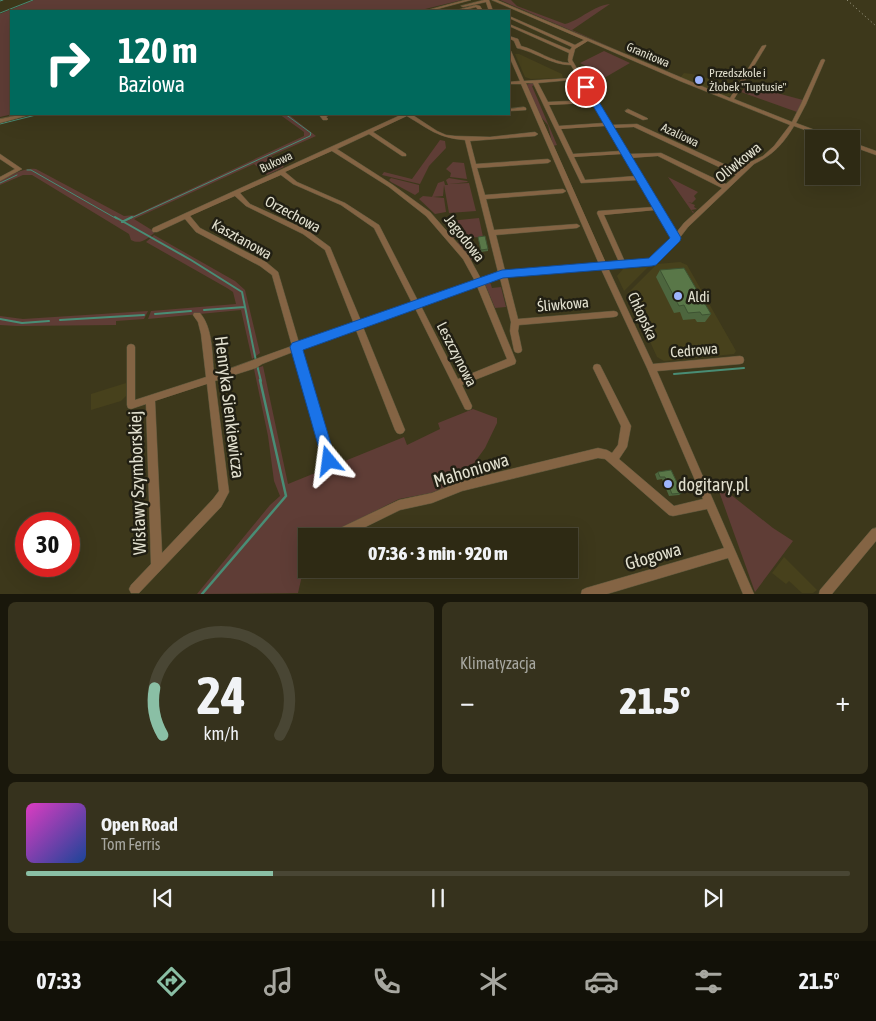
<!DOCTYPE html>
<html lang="pl">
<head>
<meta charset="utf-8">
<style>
	body { margin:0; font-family:"Asap Condensed",sans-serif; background:#36321d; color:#f1f3f6; height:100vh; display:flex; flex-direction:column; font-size:19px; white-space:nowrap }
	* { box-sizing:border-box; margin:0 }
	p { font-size:16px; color:#a7a7a0 }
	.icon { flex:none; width:28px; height:28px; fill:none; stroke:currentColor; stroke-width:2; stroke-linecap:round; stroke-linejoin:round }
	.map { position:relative; height:594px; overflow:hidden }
	.panel { display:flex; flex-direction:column; gap:8px; padding:8px; background:#19170b; flex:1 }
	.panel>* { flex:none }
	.banner { position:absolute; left:10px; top:10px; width:500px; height:105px; border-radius:0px; box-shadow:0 5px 20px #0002,0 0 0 1px #494634; background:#00695c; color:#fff; overflow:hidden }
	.fabs { position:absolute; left:805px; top:130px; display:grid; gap:10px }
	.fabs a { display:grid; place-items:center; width:55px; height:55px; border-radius:0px; background:#2e2a14; box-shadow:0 5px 20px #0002,0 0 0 1px #494634; font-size:25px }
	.speed { position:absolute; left:15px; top:512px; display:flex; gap:10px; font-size:25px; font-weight:700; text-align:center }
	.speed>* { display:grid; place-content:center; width:65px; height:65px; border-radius:50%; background:#2e2a14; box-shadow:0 5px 20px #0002,0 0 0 1px #494634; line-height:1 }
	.speed .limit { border:8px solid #d22; background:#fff; color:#111 }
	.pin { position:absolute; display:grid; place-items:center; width:42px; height:42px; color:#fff; margin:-21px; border:2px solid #fff; border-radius:50%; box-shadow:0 1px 5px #0007 }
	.me { position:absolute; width:55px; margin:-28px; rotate:344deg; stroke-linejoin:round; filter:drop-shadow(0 0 4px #0008) }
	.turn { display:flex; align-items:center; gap:18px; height:105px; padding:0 25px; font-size:22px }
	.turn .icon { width:65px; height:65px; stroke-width:2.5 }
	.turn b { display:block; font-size:35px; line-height:42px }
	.big { font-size:38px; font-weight:800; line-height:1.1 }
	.panel .card { flex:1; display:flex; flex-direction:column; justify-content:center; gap:8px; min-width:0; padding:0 18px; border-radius:8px; background:#36321d }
	.panel .dial { align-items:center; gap:0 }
	.dial svg { height:130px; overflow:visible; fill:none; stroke:#494634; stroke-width:7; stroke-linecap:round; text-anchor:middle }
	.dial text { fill:#f1f3f6; stroke:none }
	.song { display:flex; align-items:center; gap:15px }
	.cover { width:60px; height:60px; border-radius:8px; background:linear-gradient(135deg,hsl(310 70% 55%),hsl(220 70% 35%)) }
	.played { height:5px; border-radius:2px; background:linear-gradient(90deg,#8abfa5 30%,#494634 30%) }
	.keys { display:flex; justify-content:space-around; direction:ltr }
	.heat { display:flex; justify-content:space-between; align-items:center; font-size:28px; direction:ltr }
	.panel .tiles { flex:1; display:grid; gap:8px; grid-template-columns:1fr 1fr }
	.card:last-child { grid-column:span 2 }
	.trip { position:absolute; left:298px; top:528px; width:280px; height:50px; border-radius:0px; background:#2e2a14; box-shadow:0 5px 20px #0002,0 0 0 1px #494634; font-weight:800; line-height:50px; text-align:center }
	.tab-bar { display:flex; height:80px; justify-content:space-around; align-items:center; background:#121108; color:#a7a7a0 }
	.tab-bar .icon { width:35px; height:35px }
	.tab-bar .selected { color:#8abfa5 }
	.tab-bar b { font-size:22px; color:#f1f3f6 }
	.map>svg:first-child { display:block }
	.built { fill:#47411c }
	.green { fill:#5f3d36 }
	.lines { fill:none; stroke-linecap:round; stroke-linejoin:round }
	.stream-far2 { stroke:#498d75; stroke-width:1 }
	.stream-far1 { stroke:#498d75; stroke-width:2 }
	.stream { stroke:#498d75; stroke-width:2.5 }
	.minor-casing { stroke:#5b563b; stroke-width:1 }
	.minor { fill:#846444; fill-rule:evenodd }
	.rail { stroke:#adaa95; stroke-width:1; stroke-dasharray:1 3; stroke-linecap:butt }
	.wall { fill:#4d663e }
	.building { fill:#597748; stroke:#3e5332 }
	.route { fill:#1a73e8; stroke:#114b97 }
	.poi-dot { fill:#9db4fd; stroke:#211f13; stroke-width:2 }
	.labels { text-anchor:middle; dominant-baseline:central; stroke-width:5; stroke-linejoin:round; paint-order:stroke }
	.far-street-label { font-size:12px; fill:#e2e0cf; stroke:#211f13 }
	.far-poi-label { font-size:12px; fill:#e2e0cf; stroke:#211f13; text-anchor:start }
	.street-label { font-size:15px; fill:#e2e0cf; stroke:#211f13 }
	.poi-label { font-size:15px; fill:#e2e0cf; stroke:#211f13; text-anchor:start }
	.near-street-label { font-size:18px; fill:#e2e0cf; stroke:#211f13 }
	.near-poi-label { font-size:18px; fill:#e2e0cf; stroke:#211f13; text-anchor:start }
</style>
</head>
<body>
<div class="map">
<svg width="876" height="594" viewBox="0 0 876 594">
	<rect width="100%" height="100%" fill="#3d381b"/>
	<!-- built -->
	<path class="built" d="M 515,54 L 519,54 L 562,74 L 563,78 L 531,79 L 525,77 Z
		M 684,73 L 692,74 L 736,86 L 730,96 L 726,96 L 680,78 Z
		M 680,262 L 687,265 L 736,351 L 734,354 L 664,361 L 657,357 L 628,293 L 657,264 Z
		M 648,267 L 624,291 L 617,276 L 623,269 Z
		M 126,383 L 126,396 L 121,401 L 91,410 L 91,394 Z
		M 784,557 L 817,590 L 813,593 L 802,593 L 789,581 L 786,584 L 772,573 Z"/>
	<!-- green -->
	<path class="green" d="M 34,0 L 462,0 L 417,11 L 11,11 L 11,114 L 13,114 L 0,117 L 0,14 Z
		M 500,0 L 511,0 L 517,6 L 565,24 C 581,20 592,6 610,4 L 572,30 L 624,53 Z
		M 604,51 L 630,63 L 599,81 L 581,73 L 590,68 L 580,63 Z
		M 533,82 L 535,85 L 532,86 L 557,145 L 553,146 L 548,125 L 540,116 L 526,85 Z
		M 747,85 L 754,87 L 803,100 L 797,112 L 741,92 Z
		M 279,114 L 288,114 L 316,136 L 271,156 L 284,167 L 267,175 L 254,164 L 134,219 L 155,232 C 148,239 140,245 131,240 L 129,234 L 32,175 L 23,175 L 0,185 L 0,180 C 11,176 24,167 36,169 L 124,216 L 135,215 L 304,136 L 304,132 Z
		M 440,140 L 445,141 L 446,148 L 429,166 L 420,184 L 382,175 L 384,172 L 412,179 Z
		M 453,162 L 464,163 L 467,179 L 450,177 L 451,173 L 446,169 Z
		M 668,177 L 698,192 L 694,196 L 696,199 L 692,203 L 688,202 L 695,205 L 694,207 L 697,209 L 691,210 L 694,212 L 693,213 Z
		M 391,178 L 419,185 L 419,192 L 415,195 L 391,182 L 389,180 Z
		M 449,178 L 467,181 L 468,182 L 449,184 L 469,183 L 476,211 L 449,213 L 444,185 L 443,196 L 432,197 L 438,183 L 444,181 L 445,185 L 448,185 L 446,180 Z
		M 423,196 L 444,198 L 446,212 L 435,214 L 419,199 Z
		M 479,218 L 483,237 L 452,238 L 449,221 Z
		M 154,235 L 235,281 L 245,290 L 260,353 L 252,359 L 241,310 L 148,319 L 151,311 L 236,304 L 233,292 L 227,288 L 146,242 Z
		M 471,239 L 482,256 L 471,260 L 457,243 Z
		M 490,282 L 492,288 L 501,287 L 506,307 L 495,308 L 485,284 Z
		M 148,311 L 144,319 L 116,321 L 116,325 L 17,326 L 0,325 L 0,316 L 23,319 Z
		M 263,366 L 288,484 L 404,437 L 407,445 L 440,429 L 438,423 L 473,409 L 497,418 L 497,423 L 485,448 L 461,481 L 431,493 L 399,499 L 326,536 L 306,536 L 306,558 L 298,593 L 197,594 L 270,505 L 280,496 L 274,481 L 268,436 L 254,369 Z
		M 716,483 L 773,528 L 793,541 L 755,592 Z"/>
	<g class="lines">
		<!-- stream-far2 -->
		<path class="stream-far2" d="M 0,1 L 3,0
			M 0,13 L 33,0
			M 0,124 L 40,114
			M 27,170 L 31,170 L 117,219
			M 0,183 L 17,175
			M 129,219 L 310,136 L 311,133 L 285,114"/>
		<!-- stream-far1 -->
		<path class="stream-far1" d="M 115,217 L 191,260 L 242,292 L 256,361
			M 122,222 L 132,217
			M 204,310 L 245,307
			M 155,314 L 191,311
			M 0,319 L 22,323 L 49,321
			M 60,320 L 144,315
			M 257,365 L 261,381
			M 674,374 L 744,368"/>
		<!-- stream -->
		<path class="stream" d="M 202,594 L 286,496 L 260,380"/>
		<defs>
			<path id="minor" d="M 465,0 L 471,0 L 430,11 L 424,11 Z
				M 484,0 L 489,0 L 493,11 L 489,11 L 486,2 L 463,7 L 461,6 Z
				M 492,0 L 497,0 L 730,98 L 762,46 L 766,45 L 766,46 L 734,99 L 792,122 L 801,104 L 821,60 L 823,59 L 825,60 L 806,104 L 796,123 L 839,139 L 830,139 L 794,126 C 783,144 773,155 754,164 L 688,227 L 678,240 L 654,264 L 608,268 L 653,364 L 740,356 L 743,357 L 744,360 L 743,363 L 740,364 L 657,371 L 754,594 L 743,594 L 728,558 L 607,594 L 581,594 L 582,590 L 586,588 L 724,548 L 707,509 L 673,516 L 669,515 L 605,459 L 598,458 L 462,491 L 432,503 L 400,510 L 347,536 L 336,536 L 335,534 L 336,530 L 399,500 L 432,493 L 462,481 L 598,448 L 607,450 L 612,453 L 618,445 L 621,426 L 593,368 L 594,365 L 597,364 L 600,365 L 631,426 L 627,447 L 619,459 L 674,506 L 703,499 L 647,368 L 601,269 L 507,276 L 518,319 L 614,311 L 617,312 L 618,314 L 617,316 L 614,317 L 519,325 L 518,331 L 522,350 L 521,352 L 518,353 L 515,352 L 514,350 L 510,331 L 511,322 L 500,278 L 484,283 L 516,361 L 515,364 L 462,385 L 472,406 L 471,409 L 468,410 L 465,409 L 415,308 L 363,327 L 405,430 L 403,433 L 400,434 L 397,433 L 395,430 L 356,330 L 301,349 L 334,461 L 332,464 L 329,466 L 326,464 L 324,461 L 293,352 L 262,364 L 256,368 L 215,381 L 229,492 L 221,507 L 139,593 L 131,593 L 129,589 L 131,585 L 151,564 L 146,404 L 131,409 L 128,408 L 127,405 L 127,347 L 128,345 L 131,344 L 134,345 L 135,347 L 135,400 L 206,377 L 201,334 L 198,322 L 193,315 L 194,313 L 200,313 C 213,328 212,354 214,374 C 240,365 266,355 292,346 L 272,275 L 260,266 L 196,232 L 185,219 L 157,232 L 153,232 L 152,230 L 153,228 L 403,114 L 411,114 L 437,131 L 446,135 L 455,136 L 490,137 L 535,132 L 538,134 L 535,136 L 470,141 L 476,164 L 548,159 L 551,161 L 548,163 L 477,168 L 485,195 L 563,189 L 566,191 L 563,193 L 486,199 L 494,230 L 577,224 L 580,226 L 577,228 L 496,235 L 505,271 L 599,264 L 521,84 L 509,84 L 509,82 L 520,81 L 509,56 L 509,50 L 511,51 L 524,81 L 572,78 L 572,80 L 570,80 L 538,83 L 548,102 L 591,100 L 583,86 L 583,85 L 581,83 L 571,65 C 551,65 536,52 517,48 L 514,41 L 509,38 L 509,36 L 518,39 L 521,46 C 537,50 552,62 569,63 L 568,60 L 569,53 L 509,26 L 509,24 L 570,50 L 572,47 L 509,18 L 509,16 L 575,45 L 584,40 ZM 588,41 L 680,81 L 790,125 L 774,146 L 763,156 L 750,162 L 739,171 L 637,124 L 611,125 L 588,87 L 599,92 L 603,91 L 585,82 L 572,60 L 575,49 ZM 526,83 L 533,83 L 581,183 L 638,180 L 654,207 L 598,211 L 597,213 L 619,262 L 606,263 ZM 592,103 L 604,123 L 559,126 L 549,105 ZM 407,116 C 429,129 438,138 465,140 L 498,272 L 481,279 L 468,255 L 430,212 L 393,185 L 337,149 L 369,134 L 402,156 L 406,156 L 406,154 L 373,132 ZM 606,126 L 621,151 L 573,154 L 561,129 ZM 634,127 L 736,175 L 726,184 L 661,153 L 629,154 L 613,128 ZM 332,151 L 389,187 L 426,216 L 463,259 L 475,281 L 418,301 L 379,225 L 345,203 L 297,182 L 285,172 ZM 623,154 L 636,176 L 585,180 L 574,157 ZM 658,156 L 722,188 L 684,223 L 676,233 L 631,158 ZM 281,175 L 293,184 L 341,205 L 374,228 L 412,303 L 361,321 L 330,247 L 307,230 L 250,204 L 240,193 ZM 235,196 L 246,206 L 303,234 L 325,250 L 354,324 L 299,343 L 278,272 L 266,262 L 200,228 L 190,216 ZM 656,210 L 672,238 L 650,260 L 625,262 L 604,215 ZM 477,286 L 507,359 L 458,379 L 421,306 ZM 207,384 L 219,491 L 213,499 L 162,553 L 155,401 Z
				M 476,5 L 480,6 L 483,11 L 479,11 L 476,7 L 460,11 L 454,11 Z
				M 524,107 L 526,108 L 526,110 L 509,111 L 509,109 Z
				M 628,109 L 647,118 L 648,119 L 643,120 L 626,112 L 625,111 Z
				M 24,114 L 33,114 L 0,123 L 0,119 Z
				M 324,114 L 331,114 L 326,117 L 328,119 L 327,120 L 323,120 L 320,116 Z
				M 851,142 L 876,151 L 876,155 L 851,146 Z
				M 0,154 L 22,169 L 0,181 L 0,177 L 15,169 L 0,159 Z
				M 876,528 L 876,541 L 832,594 L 819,594 L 820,590 L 872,529 Z"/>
		</defs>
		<!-- minor casing -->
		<use href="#minor" class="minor-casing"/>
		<!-- minor -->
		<use href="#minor" class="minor"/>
		<!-- rail -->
		<path class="rail" d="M 847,0 L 876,26"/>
	</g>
	<!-- wall -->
	<path class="wall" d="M 478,237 L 488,249 L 488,251 L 481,252 Z
		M 660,270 L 711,314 L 705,322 L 697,322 L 695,319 L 683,320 L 680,312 L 674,313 L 656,277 Z
		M 671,470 L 682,493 L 679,495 L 669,496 L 662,479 L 657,480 L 655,474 L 658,472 Z"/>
	<!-- building -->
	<path class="building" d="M 485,236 L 488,249 L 481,250 L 478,237 Z
		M 684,268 L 711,314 L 702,315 L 700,312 L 688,313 L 684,305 L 679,306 L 660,270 Z
		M 671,470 L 682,493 L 672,494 L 665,477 L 660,477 L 658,472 Z"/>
	<!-- route -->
	<path class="route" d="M 586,85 L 590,87 L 680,236 L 681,238 L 680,241 L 656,265 L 652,266 L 503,278 L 303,350 L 336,461 L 334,466 L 329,468 L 324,466 L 290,347 L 292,343 L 502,270 L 649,258 L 670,238 L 582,87 Z"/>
	<!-- markers -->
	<g class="poi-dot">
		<circle cx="699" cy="80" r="5"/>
		<circle cx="678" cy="296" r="5"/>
		<circle cx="668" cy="484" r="5"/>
	</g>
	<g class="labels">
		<!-- far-street labels -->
		<g class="far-street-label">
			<text transform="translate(648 55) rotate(23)">Granitowa</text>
			<text transform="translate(680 135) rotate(25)">Azaliowa</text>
			<text transform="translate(276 162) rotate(-25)">Bukowa</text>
		</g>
		<!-- far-poi labels -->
		<g class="far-poi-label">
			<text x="709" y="73">Przedszkole i<tspan x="709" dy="14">Żłobek "Tuptusie"</tspan></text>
		</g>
		<!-- street labels -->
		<g class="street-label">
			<text transform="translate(738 162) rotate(-39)">Oliwkowa</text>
			<text transform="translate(293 214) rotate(28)">Orzechowa</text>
			<text transform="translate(465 238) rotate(52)">Jagodowa</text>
			<text transform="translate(242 239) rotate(29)">Kasztanowa</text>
			<text transform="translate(563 304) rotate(-5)">Śliwkowa</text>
			<text transform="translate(643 316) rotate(65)">Chłopska</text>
			<text transform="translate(694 350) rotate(-5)">Cedrowa</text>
			<text transform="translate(457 354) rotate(63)">Leszczynowa</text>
		</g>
		<!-- poi labels -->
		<g class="poi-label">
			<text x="688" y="296">Aldi</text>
		</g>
		<!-- near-street labels -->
		<g class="near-street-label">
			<text transform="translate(230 407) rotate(83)">Henryka Sienkiewicza</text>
			<text transform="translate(471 470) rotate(-17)">Mahoniowa</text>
			<text transform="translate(137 483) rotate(-92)">Wisławy Szymborskiej</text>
			<text transform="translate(653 556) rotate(-16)">Głogowa</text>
		</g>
		<!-- near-poi labels -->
		<g class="near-poi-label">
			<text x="678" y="484">dogitary.pl</text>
		</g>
	</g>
</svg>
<div class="fabs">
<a><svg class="icon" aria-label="search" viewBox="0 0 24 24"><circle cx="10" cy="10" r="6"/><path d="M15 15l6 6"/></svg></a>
</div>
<div class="speed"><div class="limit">30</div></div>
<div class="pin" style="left:586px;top:87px;background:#d93025"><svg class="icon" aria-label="arrive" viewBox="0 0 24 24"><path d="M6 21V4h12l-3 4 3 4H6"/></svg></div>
<svg class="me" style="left:329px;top:461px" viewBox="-20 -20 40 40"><path d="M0-17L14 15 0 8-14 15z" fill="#1a73e8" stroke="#fff" stroke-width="4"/></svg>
<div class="trip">07:36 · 3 min · 920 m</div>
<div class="banner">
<div class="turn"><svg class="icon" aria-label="right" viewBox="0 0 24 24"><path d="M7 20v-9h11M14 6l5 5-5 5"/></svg><div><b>120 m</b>Baziowa</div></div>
</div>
</div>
<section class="panel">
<div class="tiles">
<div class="card dial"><svg viewBox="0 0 100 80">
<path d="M14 69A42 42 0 1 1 86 69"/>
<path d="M14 69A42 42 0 0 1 9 40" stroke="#8abfa5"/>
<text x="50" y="56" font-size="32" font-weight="700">24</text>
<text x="50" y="72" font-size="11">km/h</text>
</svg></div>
<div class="card"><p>Klimatyzacja</p>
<div class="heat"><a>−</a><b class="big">21.5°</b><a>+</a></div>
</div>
<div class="card">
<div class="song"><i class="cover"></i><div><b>Open Road</b><p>Tom Ferris</p></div></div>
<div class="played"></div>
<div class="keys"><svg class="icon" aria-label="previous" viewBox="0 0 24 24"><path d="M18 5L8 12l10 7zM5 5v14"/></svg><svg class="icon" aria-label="pause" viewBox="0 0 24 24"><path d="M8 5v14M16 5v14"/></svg><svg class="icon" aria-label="next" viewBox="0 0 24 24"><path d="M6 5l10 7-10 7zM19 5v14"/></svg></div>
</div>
</div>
</section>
<nav class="tab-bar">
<b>07:33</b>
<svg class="icon selected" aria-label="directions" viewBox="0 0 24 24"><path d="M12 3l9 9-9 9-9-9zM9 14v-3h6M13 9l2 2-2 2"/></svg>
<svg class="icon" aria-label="music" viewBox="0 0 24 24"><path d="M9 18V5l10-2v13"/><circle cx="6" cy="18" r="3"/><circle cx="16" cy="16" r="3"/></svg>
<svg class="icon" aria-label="phone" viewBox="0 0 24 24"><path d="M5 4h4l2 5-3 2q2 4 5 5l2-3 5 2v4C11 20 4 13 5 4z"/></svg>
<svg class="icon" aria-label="climate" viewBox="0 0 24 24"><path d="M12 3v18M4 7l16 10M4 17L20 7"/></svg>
<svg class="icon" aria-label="car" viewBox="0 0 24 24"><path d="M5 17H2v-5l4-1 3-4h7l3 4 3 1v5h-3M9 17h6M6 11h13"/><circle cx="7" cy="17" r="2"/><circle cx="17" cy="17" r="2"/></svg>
<svg class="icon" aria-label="filters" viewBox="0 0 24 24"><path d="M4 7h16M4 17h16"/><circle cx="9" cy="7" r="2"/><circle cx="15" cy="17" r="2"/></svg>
<b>21.5°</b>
</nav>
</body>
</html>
